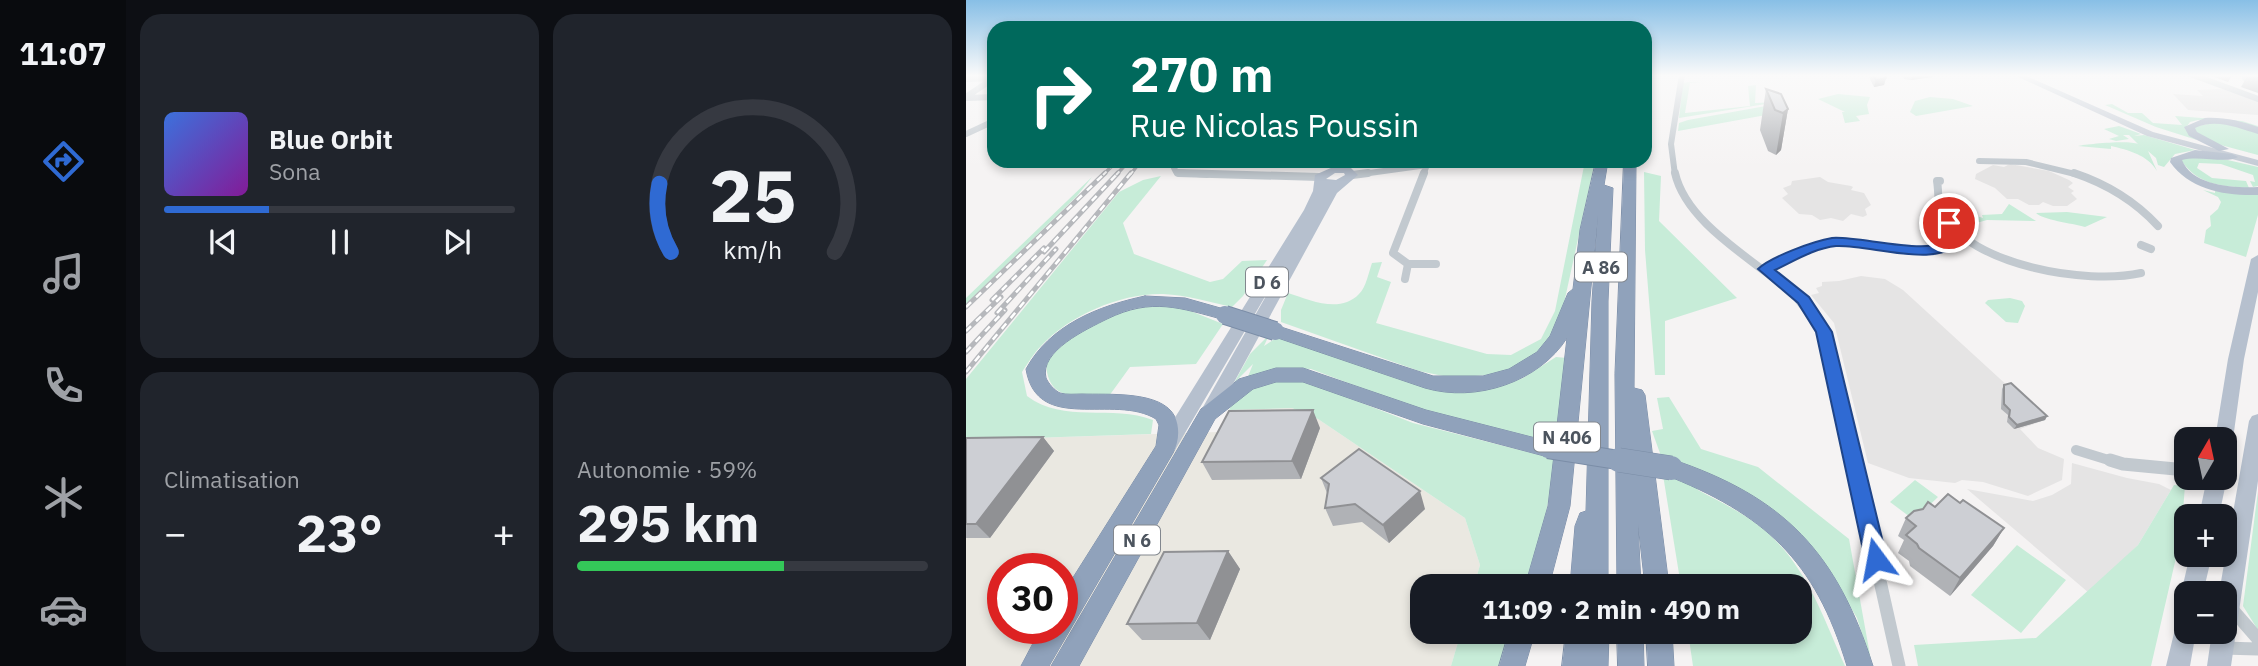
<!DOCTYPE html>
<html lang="fr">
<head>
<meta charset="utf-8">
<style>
	body { margin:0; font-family:"IBM Plex Sans",sans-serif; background:#20242c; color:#f1f3f6; height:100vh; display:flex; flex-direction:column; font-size:26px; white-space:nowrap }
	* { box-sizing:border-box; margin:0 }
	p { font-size:23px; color:#9ea1a6 }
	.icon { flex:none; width:38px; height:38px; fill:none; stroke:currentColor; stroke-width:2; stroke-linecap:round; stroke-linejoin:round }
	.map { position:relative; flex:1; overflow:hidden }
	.side { display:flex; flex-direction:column; gap:14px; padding:14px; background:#0d0f14; width:840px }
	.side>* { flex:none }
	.banner { position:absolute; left:21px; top:21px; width:665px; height:147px; border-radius:21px; box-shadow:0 4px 10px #0003; background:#00695c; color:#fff; overflow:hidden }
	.needle { width:46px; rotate:9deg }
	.fabs { position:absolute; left:1208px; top:427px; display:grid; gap:14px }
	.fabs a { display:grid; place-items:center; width:63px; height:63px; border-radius:14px; background:#171b24; box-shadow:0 4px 10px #0003; font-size:35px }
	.speed { position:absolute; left:21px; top:553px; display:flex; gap:14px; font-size:35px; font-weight:700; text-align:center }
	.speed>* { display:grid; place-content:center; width:91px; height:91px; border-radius:50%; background:#171b24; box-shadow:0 4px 10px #0003; line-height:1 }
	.speed .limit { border:10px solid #d22; background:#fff; color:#111 }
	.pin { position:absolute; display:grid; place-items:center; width:60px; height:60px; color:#fff; margin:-30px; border:4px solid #fff; border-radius:50%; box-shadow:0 2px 7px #0007 }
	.me { position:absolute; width:77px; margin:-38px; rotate:347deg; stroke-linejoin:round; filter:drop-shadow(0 0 5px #0008) }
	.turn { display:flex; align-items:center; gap:24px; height:147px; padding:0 28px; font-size:32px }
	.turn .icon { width:91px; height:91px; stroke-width:2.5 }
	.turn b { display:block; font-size:49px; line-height:60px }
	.big { font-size:52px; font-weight:800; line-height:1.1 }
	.side .widget { flex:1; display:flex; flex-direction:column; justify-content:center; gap:10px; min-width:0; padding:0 24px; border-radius:21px; background:#20242c }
	.side .dial { align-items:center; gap:0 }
	.dial svg { height:182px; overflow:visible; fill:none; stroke:#363941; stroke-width:7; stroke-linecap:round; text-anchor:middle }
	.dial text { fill:#f1f3f6; stroke:none }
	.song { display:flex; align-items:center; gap:21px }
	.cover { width:84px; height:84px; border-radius:10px; background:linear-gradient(135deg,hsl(220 70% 55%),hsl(290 70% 35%)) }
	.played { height:7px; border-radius:4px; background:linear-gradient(90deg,#2f6ad3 30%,#363941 30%) }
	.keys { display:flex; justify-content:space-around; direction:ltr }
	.heat { display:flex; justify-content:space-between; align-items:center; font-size:38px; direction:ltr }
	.charge { height:10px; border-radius:5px; background:linear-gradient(90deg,#34c759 59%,#363941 0) }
	.side .tiles { flex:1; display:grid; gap:14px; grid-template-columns:repeat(2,1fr) }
	.trip { position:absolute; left:444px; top:574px; width:402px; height:70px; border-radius:21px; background:#171b24; box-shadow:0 4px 10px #0003; font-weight:800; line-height:70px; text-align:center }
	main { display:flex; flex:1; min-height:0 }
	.menu { display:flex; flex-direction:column; width:126px; justify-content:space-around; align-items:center; background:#090b0e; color:#9ea1a6 }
	.menu .icon { width:49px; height:49px }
	.menu .selected { color:#2f6ad3 }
	.menu b { font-size:32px; color:#f1f3f6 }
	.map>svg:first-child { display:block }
	.commercial { fill:#eae8e1; fill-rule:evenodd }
	.education { fill:#e5e4e4 }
	.green { fill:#c7ecd8 }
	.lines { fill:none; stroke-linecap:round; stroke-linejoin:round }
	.highway-casing { stroke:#7b8da7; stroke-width:1 }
	.street-far3 { stroke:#c2c9cf; stroke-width:6 }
	.street-far2 { stroke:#c2c9cf; stroke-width:8 }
	.street-far1 { stroke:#c2c9cf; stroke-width:10 }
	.street { stroke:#c2c9cf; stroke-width:13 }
	.secondary { fill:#c3cad4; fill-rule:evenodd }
	.primary { fill:#b6c0ce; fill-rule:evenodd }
	.highway { fill:#90a2bb; fill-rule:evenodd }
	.rail-far1-casing { stroke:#b6b8bc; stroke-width:3.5 }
	.rail-casing { stroke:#b6b8bc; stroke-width:5 }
	.rail-far1 { stroke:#fff; stroke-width:2; stroke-dasharray:5; stroke-linecap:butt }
	.rail { stroke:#fff; stroke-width:2.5; stroke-dasharray:7; stroke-linecap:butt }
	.highway-bridge-far1-casing { stroke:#7b8da7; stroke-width:20; stroke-linecap:butt }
	.highway-bridge-casing { stroke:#7b8da7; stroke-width:25; stroke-linecap:butt }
	.highway-bridge-far1 { stroke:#90a2bb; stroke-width:18 }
	.highway-bridge { stroke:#90a2bb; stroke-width:24 }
	.wall { fill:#b0b2b6 }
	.shaded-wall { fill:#909194 }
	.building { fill:#cdcfd4; stroke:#909194; stroke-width:2 }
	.route { fill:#2f6ad3; stroke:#1f4589; stroke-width:2 }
	.labels { text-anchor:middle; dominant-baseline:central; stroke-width:5; stroke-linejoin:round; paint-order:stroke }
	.shield { fill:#fff; stroke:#82878e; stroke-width:2 }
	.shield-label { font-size:18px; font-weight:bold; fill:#4c545e }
</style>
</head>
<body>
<main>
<nav class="menu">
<b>11:07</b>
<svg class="icon selected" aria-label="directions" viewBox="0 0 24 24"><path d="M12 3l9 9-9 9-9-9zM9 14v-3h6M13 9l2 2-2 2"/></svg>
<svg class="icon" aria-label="music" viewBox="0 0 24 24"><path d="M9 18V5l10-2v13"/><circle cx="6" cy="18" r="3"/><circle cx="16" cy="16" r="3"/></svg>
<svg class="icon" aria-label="phone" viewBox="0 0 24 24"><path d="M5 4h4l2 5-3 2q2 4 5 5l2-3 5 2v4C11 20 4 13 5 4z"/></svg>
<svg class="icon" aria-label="climate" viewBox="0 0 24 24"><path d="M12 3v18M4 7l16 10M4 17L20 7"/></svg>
<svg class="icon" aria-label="car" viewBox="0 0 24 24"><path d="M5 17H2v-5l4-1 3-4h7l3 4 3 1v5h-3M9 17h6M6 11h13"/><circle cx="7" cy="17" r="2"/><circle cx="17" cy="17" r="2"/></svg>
</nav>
<section class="side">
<div class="tiles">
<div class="widget">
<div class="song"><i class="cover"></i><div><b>Blue Orbit</b><p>Sona</p></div></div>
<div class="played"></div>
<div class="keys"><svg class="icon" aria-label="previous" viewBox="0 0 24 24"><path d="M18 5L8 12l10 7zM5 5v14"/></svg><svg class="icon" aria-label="pause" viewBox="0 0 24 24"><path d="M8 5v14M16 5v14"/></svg><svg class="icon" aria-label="next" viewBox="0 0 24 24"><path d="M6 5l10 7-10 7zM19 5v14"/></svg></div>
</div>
<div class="widget dial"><svg viewBox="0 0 100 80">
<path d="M14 69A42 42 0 1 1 86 69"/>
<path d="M14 69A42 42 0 0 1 9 39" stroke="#2f6ad3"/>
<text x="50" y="56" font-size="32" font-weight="700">25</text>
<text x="50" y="72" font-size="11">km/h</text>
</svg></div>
<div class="widget"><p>Climatisation</p>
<div class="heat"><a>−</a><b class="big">23°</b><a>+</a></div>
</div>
<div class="widget"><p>Autonomie · 59%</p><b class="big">295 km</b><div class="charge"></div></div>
</div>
</section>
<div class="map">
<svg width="1292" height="666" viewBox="0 0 1292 666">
	<rect width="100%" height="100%" fill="#f5f3f3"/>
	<!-- commercial -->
	<path class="commercial" d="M 326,408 L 352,419 L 499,518 L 514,565 L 508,586 L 457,586 L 457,632 L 495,632 L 485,666 L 0,666 L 0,440 L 252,432 L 263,410 ZM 37,569 L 96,569 L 96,628 L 37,628 Z"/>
	<!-- education -->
	<path class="education" d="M 1257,89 L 1292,101 L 1292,115 L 1222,110 L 1207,94 L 1237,96 L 1231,90 Z
		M 1044,164 L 1083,171 L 1103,180 L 1107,183 L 1102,187 L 1108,191 L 1105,193 L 1111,199 L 1101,206 L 1087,206 L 1077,202 L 1073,205 L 1063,205 L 1052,199 L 1041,199 L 1029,188 L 1009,179 L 1010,174 L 1027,165 L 1038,167 Z
		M 854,177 L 862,182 L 885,186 L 887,187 L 885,190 L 898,193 L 905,205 L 899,209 L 901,215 L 897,217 L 885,214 L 877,221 L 865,218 L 854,220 L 846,215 L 833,214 L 816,198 L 822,194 L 817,188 L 825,185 L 826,181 Z
		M 895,276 L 919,279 L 937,290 L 1079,420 L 1054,429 L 1072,448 L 1098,459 L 1096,480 L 1062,496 L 1017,482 L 996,480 L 989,483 L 943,478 L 902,463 L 868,323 L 845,295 L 853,293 L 850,288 L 856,286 L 856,282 L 873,281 Z
		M 1106,463 L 1161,478 L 1193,484 L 1205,490 L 1172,545 L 1123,593 L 1001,489 L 1067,501 L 1086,495 L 1105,484 Z"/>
	<!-- green -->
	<path class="green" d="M 722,82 L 736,83 L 724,83 L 719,113 L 784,106 L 782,86 L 790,85 L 789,103 L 812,102 L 713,118 L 717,83 Z
		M 872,94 L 904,97 L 901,105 L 903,114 L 890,116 L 894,121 L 879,123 L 876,112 L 879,112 L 852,99 Z
		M 964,97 L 987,99 L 1007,106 L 950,116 L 944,112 L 949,101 Z
		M 811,104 L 800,115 L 712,131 L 713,123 L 722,120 Z
		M 1146,104 L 1162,113 L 1176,113 L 1187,123 L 1216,125 L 1209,116 L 1276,121 L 1292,126 L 1292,129 L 1232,120 L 1224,122 L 1219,129 L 1231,140 L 1190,127 L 1139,105 Z
		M 1251,122 L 1292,132 L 1292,155 L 1251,144 L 1230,133 L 1228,127 Z
		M 1153,126 L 1175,134 L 1168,136 L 1178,135 L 1229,150 L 1209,154 L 1198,167 L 1192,165 L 1190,158 L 1182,151 L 1191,171 C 1182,155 1162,150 1145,146 L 1145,149 L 1112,146 C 1121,144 1163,140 1172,144 L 1163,135 L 1157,135 L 1163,139 L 1150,141 L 1143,139 L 1153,136 L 1138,129 Z
		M 1220,156 L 1253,158 L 1292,167 L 1292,186 L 1287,187 L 1284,181 L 1289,182 L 1287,175 L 1255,164 L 1233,163 L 1231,168 L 1246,178 L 1280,181 L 1283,188 C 1254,186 1232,185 1215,160 Z
		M 619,161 L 629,161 L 595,317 L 582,348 L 542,373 L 487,378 L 453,371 L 315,322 L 315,310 L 322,293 C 344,300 374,314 393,294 C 400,288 403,271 406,263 L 416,262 L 411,277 L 425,282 L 410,323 L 521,354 L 545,355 L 575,339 L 589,311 Z
		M 678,172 L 695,176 L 693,221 L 771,298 L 699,321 L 699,375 L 689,375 L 679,250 Z
		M 195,176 L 157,223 L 168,254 L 244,282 L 257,279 L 276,261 L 301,260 L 277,296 L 266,307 C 243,302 221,295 197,294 C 155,293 104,315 75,346 C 68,353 62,363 56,372 L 61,396 C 98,424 146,404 187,420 L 185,434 L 0,440 L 0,379 L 153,192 L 177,180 Z
		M 126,177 L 111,196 L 0,304 L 0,298 Z
		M 1237,190 L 1249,193 L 1249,191 L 1292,193 L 1292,215 L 1280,257 L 1238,243 L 1240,230 L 1245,226 L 1244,216 L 1252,209 L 1255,202 L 1252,197 Z
		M 1043,204 L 1070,221 L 1021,220 L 996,227 L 980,211 L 986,208 L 1017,218 L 1016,215 L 1036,214 Z
		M 1101,212 L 1141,217 L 1119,227 C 1105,223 1077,220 1070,213 Z
		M 1044,298 L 1056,301 L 1059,306 L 1052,323 L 1040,322 L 1019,303 L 1022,300 Z
		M 195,304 L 212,306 L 257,324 L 230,364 L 164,367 L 143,396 C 112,396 81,403 80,362 C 110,326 150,310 195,304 Z
		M 303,335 L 298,346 L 313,336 L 429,378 L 530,387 L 557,378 L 590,357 L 601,358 L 590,443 L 451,409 L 345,369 L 319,368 L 281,379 L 287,364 L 268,383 L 284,354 Z
		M 316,379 L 345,383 L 447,423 L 590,459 L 576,535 L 559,586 L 508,586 L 514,565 L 499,518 L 352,419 L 326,408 L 263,410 L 272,392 Z
		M 703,397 L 735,449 L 792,467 L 883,539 L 906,666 L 891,618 L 862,569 L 695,456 L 686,431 L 697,429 L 691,398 Z
		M 697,475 L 730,486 L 732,490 C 754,502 778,513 797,529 C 840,564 857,617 879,666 L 727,666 L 722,632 L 835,632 L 835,586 L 715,586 Z
		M 949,480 L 972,497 L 948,520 L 924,502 Z
		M 1208,485 L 1219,486 L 1215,536 L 1185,666 L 952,666 L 948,645 L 1070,638 L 1172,545 Z
		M 1292,491 L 1292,630 L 1277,606 Z
		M 1051,545 L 1100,580 L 1055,633 L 1005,595 Z
		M 495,632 L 544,632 L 533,666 L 485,666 Z"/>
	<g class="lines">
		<defs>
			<path id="highway" d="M 679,75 L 684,75 L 684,76 L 679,79 Z
				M 630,161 L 642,161 L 638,185 L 647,188 L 642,301 L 642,586 L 604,586 L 609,526 L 614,513 L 620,511 L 626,301 L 632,214 L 604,506 L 583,586 L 559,586 L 582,506 L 588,455 L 582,457 L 457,424 L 337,382 L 310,382 L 287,389 L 249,419 L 113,666 L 85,666 L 235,409 L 273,379 L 310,368 L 337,368 L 460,410 L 589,443 L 601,338 C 573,382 510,403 459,388 L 303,335 L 300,331 L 303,327 L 315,327 L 467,376 L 517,376 L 543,369 L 571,352 L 584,336 L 602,293 L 607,289 L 614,230 Z
				M 658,161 L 670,161 L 668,388 L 676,390 L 679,395 L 703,586 L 679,586 L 672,524 L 675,586 L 651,586 L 649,374 Z
				M 179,296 L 219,298 L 265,311 L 267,315 L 259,320 C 214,308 186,297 141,319 C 121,329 73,351 80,378 C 82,383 89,391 94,393 C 100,395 110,394 116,394 C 141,395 196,390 209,417 C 214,428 213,442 207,453 L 83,666 L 55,666 L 75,628 L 96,628 L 96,595 L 190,446 L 193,425 L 190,419 C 148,393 71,435 60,369 C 84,325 132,306 179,296 Z
				M 705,459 C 819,497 871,553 907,666 L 881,666 C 849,560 799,514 697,474 L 694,468 L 697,462 Z
				M 543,632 L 569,632 L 559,666 L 533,666 Z
				M 600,632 L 643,632 L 642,666 L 596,666 Z
				M 651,632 L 677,632 L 678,666 L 652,666 Z
				M 680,632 L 706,632 L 708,666 L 682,666 Z"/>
		</defs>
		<!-- highway casing -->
		<use href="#highway" class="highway-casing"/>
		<!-- street-far3 -->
		<path class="street-far3" d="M 1227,75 L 1292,99
			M 1292,78 L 1279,78 L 1292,85
			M 0,79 L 27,78
			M 0,97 L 28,78
			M 1,98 L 28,97
			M 0,134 L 28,121
			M 213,161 L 208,168 L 210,172 L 241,175
			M 1013,161 L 1060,162 L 1113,175
			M 389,175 L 490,161
			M 457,175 L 461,165
			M 709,175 L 705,144 L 716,75"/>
		<!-- street-far2 -->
		<path class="street-far2" d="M 212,173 L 353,177
			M 458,173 L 427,253 L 442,264 L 470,264
			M 709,173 C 721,227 797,264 835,301
			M 1108,173 C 1141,184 1168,200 1192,226
			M 386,175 L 402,173
			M 974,181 L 971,181 C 973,192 971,203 976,213 C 1005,266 1121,285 1175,273
			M 1175,245 L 1185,249
			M 799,269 C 822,260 844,244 869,242 C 909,239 955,265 990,241 L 990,230
			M 439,279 L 442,264"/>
		<!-- street-far1 -->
		<path class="street-far1" d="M 833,299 L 858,332 L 887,462
			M 1110,450 L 1149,462"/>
		<!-- street -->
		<path class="street" d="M 887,460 L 933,666
			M 1144,460 L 1157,464 L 1220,470
			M 1265,608 L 1292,639
			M 1256,648 L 1292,649"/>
		<!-- secondary -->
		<path class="secondary" d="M 1048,75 L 1058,75 L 1187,132 L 1292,160 L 1292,166 L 1181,136 Z"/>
		<!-- primary -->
		<path class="primary" d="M 1239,118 C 1258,117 1275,121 1292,127 L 1292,134 C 1272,128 1250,118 1229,128 L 1231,132 L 1263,149 L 1253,151 L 1223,136 L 1218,127 Z
			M 1229,150 L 1266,154 L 1272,157 C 1261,164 1233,155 1216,160 C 1226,186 1268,188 1292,187 L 1292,195 C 1259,196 1224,190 1204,162 L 1205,158 Z
			M 367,167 L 385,168 L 392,175 L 371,193 L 248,419 L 236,419 L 233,414 L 317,266 L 209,450 L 202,452 L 195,450 L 193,445 L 195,440 L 338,210 L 347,191 L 349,175 ZM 369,173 L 378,173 L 379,175 L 370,180 L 360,179 Z
			M 1292,255 L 1292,292 L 1278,359 L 1267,439 L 1265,444 L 1258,446 L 1258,439 L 1249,439 L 1262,359 L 1285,259 Z
			M 1292,414 L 1292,481 L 1265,666 L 1241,666 L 1246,632 L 1258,632 L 1258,593 L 1253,593 L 1283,421 L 1286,416 Z
			M 1258,473 L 1261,478 L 1253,516 L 1233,516 L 1241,478 L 1258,478 Z
			M 1224,555 L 1246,555 L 1237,593 L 1220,593 L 1220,601 L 1215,593 Z
			M 1220,614 L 1220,632 L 1230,632 L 1224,666 L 1200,666 L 1212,617 Z"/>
		<!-- highway -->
		<use href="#highway" class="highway"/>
		<defs>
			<path id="rail-far1" d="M 137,175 L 146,166
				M 150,175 L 162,162
				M 164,175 L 175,161"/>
			<path id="rail" d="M 78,252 L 152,173
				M 26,300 L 78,248
				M 0,307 L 139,173
				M 31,313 L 90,249
				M 0,331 L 35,297
				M 0,352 L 39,310
				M 0,372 L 165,173"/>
		</defs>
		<!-- rail-far1 casing -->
		<use href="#rail-far1" class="rail-far1-casing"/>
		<!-- rail casing -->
		<use href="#rail" class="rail-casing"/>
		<!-- rail-far1 -->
		<use href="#rail-far1" class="rail-far1"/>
		<!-- rail -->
		<use href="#rail" class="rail"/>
		<defs>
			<path id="highway-bridge-far1" d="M 259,315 L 309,331
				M 582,449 L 665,462"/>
			<path id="highway-bridge" d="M 653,460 L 705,468"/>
		</defs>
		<!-- highway-bridge-far1 casing -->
		<use href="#highway-bridge-far1" class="highway-bridge-far1-casing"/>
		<!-- highway-bridge casing -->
		<use href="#highway-bridge" class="highway-bridge-casing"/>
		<!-- highway-bridge-far1 -->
		<use href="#highway-bridge-far1" class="highway-bridge-far1"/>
		<!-- highway-bridge -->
		<use href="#highway-bridge" class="highway-bridge"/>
	</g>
	<!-- wall -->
	<path class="wall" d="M 742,75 L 777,75 L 777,77 Z
		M 902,75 L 919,75 L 920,78 L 918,85 L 908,87 Z
		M 936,75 L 967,75 L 966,77 L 945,80 L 938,79 Z
		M 1242,75 L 1266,75 L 1262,82 Z
		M 1282,75 L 1292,75 L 1292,93 L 1275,87 Z
		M 800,89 L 822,109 L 815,150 L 810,155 L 802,151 L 794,130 Z
		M 1038,385 L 1081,416 L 1079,420 L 1048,429 L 1041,422 L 1042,415 L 1035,409 L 1036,389 Z
		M 354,428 L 335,479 L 246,480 L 236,462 Z
		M 77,437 L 88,451 L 24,538 L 0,538 L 0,438 Z
		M 355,478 L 459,509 L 423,543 L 396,522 L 367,526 L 359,508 L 361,493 Z
		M 994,503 L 1038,528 L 1027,546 L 984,596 L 944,566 L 943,561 L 932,553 L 938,540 L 932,536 L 940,518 L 969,507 Z
		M 262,551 L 274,569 L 244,640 L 176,640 L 161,624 Z"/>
	<!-- shaded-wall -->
	<path class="shaded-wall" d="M 947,75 L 967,75 L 966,77 L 945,80 Z
		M 920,78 L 918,85 L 908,87 L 910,80 Z
		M 822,109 L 815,150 L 810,155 L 817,113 Z
		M 347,410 L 354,428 L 335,479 L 326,461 Z
		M 1081,416 L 1079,420 L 1048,429 L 1051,425 Z
		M 77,437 L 88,451 L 24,538 L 10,524 Z
		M 454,491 L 459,509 L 423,543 L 417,525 Z
		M 1038,528 L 1027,546 L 984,596 L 994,578 Z
		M 262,551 L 274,569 L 244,640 L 231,623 Z"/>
	<!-- building -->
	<path class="building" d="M 907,75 L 919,75 L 920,78 L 910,80 Z
		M 800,89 L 815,94 L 822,109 L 817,113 L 809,110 Z
		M 1045,383 L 1081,416 L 1051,425 L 1043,417 L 1044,410 L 1038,404 L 1038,385 Z
		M 347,410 L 326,461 L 236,462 L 263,411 Z
		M 77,437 L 10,524 L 0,524 L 0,438 Z
		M 393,449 L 454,491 L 417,525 L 389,504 L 359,508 L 363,484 L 355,478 Z
		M 982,494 L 994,503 L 997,500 L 1038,528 L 994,578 L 953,548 L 951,544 L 940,535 L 950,526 L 940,518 L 948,511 L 957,509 L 962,502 L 969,507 Z
		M 262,551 L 231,623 L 161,624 L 198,552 Z"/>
	<!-- sky -->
	<linearGradient id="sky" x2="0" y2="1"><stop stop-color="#88bfe6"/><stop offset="0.45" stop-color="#fafafa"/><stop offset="1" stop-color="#fafafa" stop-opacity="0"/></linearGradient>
	<rect width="1292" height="168" fill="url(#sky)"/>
	<!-- route -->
	<path class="route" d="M 983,219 L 988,220 L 999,235 C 980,273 906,244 870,246 C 849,248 828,261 809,270 L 843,297 L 866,332 L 921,559 L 918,565 L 910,568 L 902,565 L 899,559 L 850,332 L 832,303 L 792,269 C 804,257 848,241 866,238 C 893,235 973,260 985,235 L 977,223 Z"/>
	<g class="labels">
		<!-- shield labels -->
		<g class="shield">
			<rect x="609" y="252.5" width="52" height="29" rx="5"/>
			<rect x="280" y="267.5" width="42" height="29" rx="5"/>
			<rect x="568" y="422.5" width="66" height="29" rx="5"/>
			<rect x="148" y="525.5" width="46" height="29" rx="5"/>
		</g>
		<g class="shield-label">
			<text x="635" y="267">A 86</text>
			<text x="301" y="282">D 6</text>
			<text x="601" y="437">N 406</text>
			<text x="171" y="540">N 6</text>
		</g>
	</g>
</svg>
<div class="fabs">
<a><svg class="needle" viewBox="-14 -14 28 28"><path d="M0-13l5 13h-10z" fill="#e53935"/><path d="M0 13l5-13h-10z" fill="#9ea1a6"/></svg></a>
<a>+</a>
<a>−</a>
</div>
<div class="speed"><div class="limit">30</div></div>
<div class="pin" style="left:983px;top:223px;background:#d93025"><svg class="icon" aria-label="arrive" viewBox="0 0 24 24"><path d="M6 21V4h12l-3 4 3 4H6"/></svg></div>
<svg class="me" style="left:910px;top:559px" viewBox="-20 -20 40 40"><path d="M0-17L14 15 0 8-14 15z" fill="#2f6ad3" stroke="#fff" stroke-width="4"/></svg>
<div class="trip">11:09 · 2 min · 490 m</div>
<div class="banner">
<div class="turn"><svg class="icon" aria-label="right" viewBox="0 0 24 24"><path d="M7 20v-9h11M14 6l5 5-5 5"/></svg><div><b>270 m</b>Rue Nicolas Poussin</div></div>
</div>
</div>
</main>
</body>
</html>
